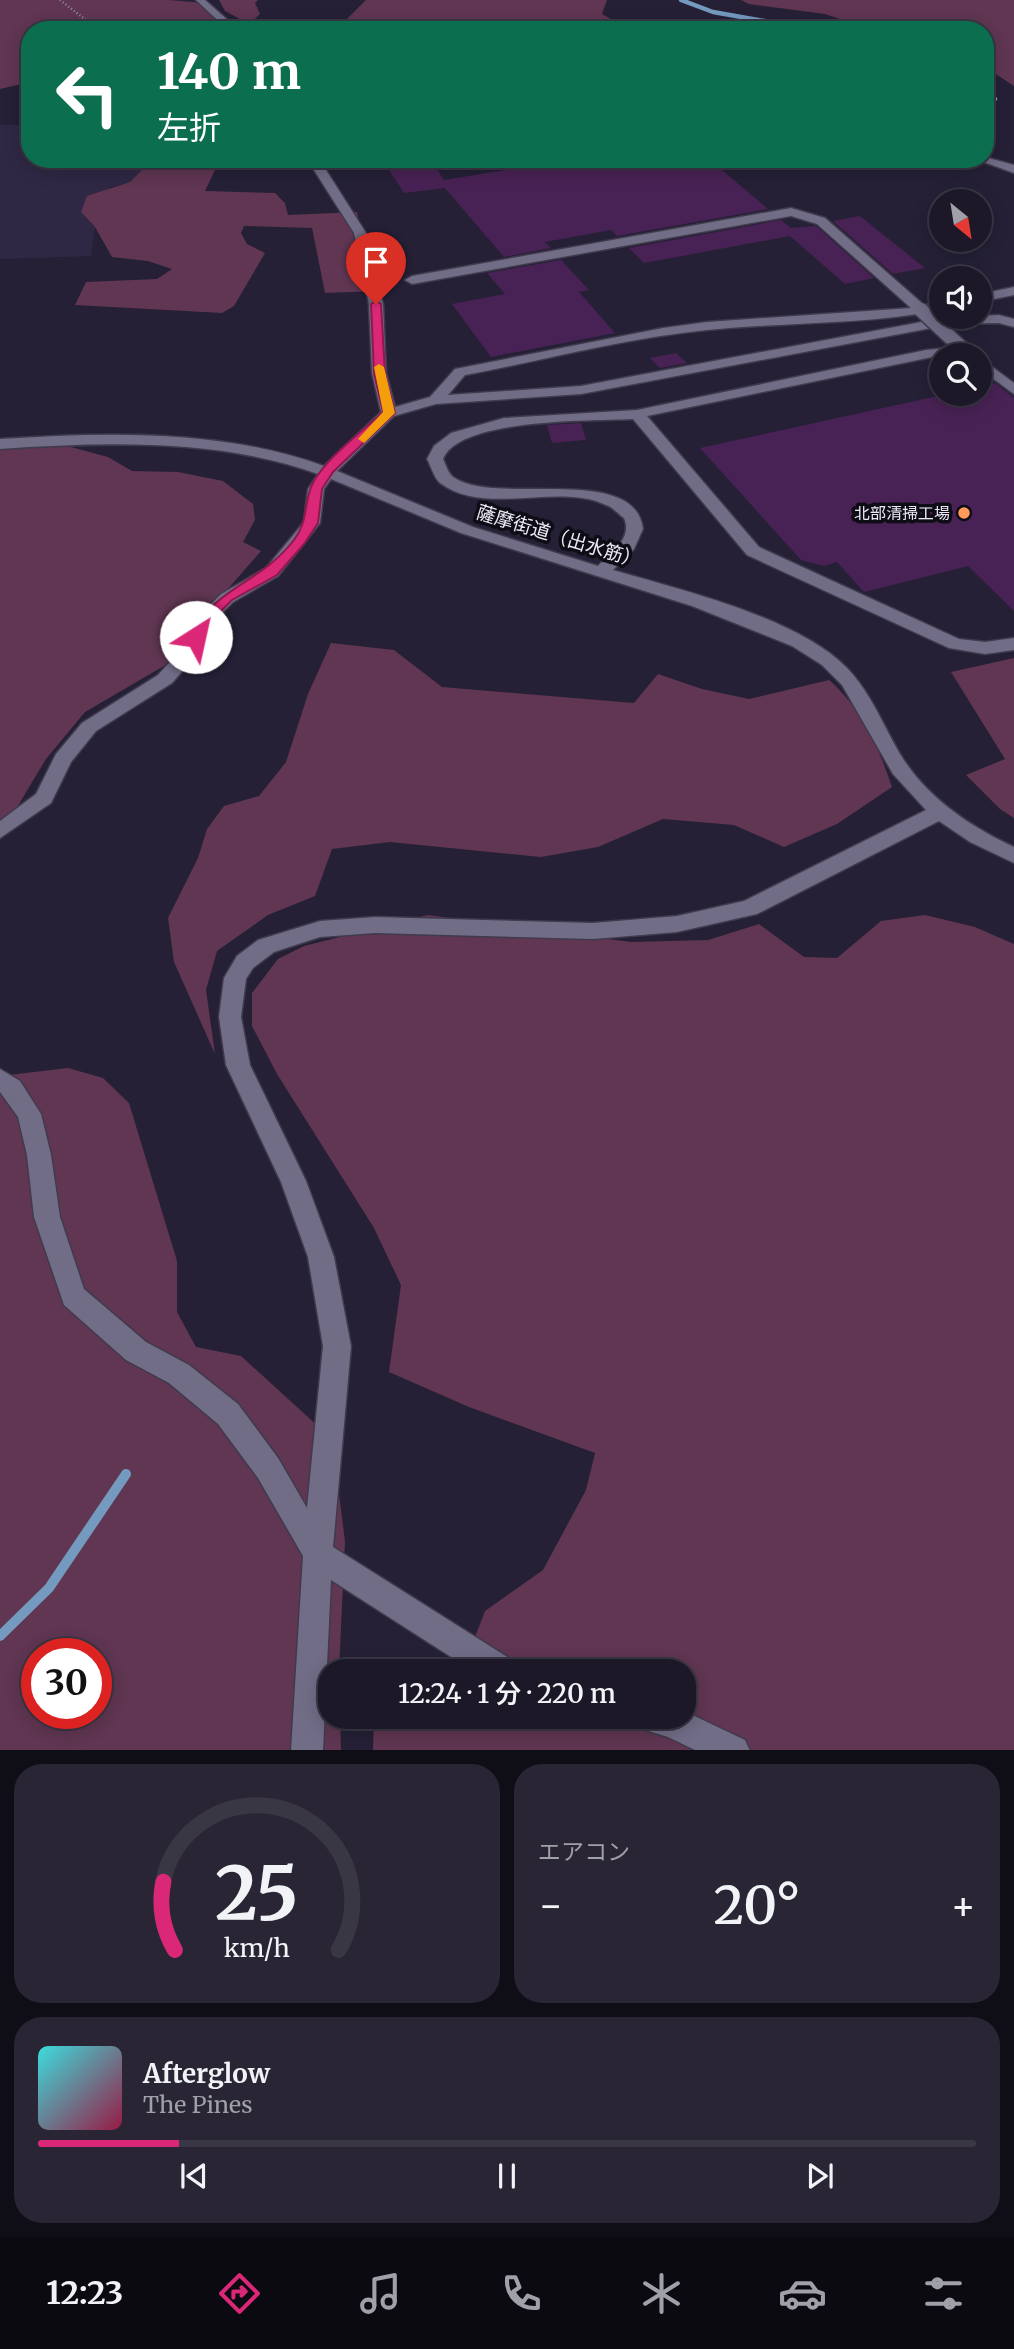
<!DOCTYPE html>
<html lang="ja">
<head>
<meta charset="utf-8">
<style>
	body { margin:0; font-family:Merriweather,"Noto Sans JP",serif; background:#292534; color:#f1f3f6; height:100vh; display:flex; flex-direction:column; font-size:26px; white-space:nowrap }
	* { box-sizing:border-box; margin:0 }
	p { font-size:23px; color:#a0a0a8 }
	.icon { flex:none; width:38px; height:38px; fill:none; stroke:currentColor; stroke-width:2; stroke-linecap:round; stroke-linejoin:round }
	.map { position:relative; height:1750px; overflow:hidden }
	.sheet { display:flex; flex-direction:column; gap:14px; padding:14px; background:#0f0d16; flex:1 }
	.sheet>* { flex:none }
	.top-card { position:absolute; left:21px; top:21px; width:973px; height:147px; border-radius:28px; box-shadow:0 4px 18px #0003,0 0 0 2px #3a3745; background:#0b6e4f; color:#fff; overflow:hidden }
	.needle { width:46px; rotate:150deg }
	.tools { position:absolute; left:929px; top:189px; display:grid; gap:14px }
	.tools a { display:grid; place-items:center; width:63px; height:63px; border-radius:50%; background:#1c1828; box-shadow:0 4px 18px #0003,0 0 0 2px #3a3745; font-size:35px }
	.speed { position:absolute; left:21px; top:1638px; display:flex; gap:14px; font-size:35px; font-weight:700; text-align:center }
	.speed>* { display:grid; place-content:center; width:91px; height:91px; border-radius:50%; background:#1c1828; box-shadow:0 4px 18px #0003,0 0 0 2px #3a3745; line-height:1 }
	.speed .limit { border:10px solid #d22; background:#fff; color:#111 }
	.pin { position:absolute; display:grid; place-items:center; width:60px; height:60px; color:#fff; margin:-72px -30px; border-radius:50% 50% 50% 0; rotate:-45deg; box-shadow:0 0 7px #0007 }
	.pin .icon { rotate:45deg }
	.me { position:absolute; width:77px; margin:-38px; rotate:35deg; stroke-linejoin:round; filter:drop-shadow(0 0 5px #0008) }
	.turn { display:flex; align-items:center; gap:24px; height:147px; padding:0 21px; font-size:32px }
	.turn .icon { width:91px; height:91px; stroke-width:2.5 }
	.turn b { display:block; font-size:49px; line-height:60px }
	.big { font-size:52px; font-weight:600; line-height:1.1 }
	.sheet .widget { flex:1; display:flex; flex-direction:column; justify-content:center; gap:10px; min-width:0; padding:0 24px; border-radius:28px; background:#292534 }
	.sheet .dial { align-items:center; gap:0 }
	.dial svg { height:182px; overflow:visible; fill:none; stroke:#3a3745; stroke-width:7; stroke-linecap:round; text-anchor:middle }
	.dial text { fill:#f1f3f6; stroke:none }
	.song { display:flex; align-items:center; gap:21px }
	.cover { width:84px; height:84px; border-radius:10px; background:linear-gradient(135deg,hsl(180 70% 55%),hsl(340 70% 35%)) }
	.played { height:7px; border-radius:4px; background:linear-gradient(90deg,#db2777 15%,#3a3745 15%) }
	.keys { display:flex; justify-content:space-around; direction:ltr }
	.heat { display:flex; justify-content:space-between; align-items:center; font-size:38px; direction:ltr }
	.sheet .tiles { flex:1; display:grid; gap:14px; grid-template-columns:1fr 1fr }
	.widget:last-child { grid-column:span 2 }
	.trip { position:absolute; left:318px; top:1659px; width:378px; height:70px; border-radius:28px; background:#1c1828; box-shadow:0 4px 18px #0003,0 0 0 2px #3a3745; font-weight:600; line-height:70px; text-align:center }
	.tab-bar { display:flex; height:112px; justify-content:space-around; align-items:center; background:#0b0a10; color:#a0a0a8 }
	.tab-bar .icon { width:49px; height:49px }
	.tab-bar .selected { color:#db2777 }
	.tab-bar b { font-size:32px; color:#f1f3f6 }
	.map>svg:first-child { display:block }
	.built { fill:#2f2844 }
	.green { fill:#603652; fill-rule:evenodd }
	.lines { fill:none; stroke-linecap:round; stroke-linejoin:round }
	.stream-far1 { stroke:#749abf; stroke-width:4.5 }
	.stream { stroke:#749abf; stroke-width:10 }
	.building { fill:#482254 }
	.minor-casing { stroke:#403a4d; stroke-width:3 }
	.path { stroke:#928ea0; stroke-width:2.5; stroke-dasharray:1 2.5; stroke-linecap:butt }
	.minor { fill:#726d87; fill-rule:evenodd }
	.minor-bridge-casing { stroke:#403a4d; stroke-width:17; stroke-linecap:butt }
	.minor-bridge { stroke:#726d87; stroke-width:14 }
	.route { fill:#db2777; stroke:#8e194d; stroke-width:2 }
	.slow { fill:#f59e0b }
	.poi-dot { fill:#ff9b5a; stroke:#0e0c15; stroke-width:2.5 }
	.labels { text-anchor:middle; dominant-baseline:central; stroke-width:7; stroke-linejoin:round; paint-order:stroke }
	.far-poi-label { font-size:16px; fill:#ece9f8; stroke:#0e0c15; text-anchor:end }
	.street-label { font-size:19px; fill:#ece9f8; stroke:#0e0c15 }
</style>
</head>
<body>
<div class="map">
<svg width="1014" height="1751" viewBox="0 0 1014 1751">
	<rect width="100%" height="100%" fill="#252036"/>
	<!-- built -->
	<path class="built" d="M 0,125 L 30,125 L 30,159 L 153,159 L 130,182 L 111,187 L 81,212 L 95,227 L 91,256 L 0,259 Z"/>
	<!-- green -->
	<path class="green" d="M 0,0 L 169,0 L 205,3 L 234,30 L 30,30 L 30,82 L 0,89 Z
		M 219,0 L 258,0 L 255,3 L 260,14 L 249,24 L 225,11 Z
		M 366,0 L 607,0 L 602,14 L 618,23 L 621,30 L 336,30 Z
		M 741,0 L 1014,0 L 1014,86 L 985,67 L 985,30 L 873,30 L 825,14 L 749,4 Z
		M 153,159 L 242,159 L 244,164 L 215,170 L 205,191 L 275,193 L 285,203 L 288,215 L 357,212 L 365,255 L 379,291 L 325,293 L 312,228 L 244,226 L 241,233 L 247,244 L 265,253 L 234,306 L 222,313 L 75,305 L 86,282 L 157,279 L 172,269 L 148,261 L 112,257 L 95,227 L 81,212 L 87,196 L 130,182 Z
		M 56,443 L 108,457 L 132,471 L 178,472 L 223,481 L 253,504 L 255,520 L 243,542 L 261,551 L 206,614 L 169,663 L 85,712 L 46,759 L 16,809 L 0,823 L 0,450 Z
		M 331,643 L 394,650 L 442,687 L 634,703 L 658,674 L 702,689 L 749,699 L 829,680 C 863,710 878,746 892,787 L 837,824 L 784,847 L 734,825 L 663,819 L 598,847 L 541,857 L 390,842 L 332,849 L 315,896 L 268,915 L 217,951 L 206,990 L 215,1054 L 174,962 L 168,918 L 198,858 L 207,829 L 224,806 L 259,796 L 286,762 L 308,694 Z
		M 1014,658 L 1014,818 L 1000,809 L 966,775 L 1005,759 L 951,672 Z
		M 428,915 L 631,942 L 708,940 L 759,924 L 804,957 L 837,958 L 881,921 L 925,915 L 975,927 L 1014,944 L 1014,1750 L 373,1750 L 374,1717 L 684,1717 L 684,1671 L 462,1671 L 485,1611 L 543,1570 L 586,1490 L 595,1453 L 469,1407 L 389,1372 L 401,1285 L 374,1228 L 277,1074 L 252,1026 L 252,993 L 278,959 L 304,946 Z
		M 68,1068 L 103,1078 L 129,1103 L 177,1261 L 177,1312 L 196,1347 L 241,1356 L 332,1439 L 345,1541 L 339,1671 L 331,1671 L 331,1717 L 340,1717 L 341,1750 L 0,1751 L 0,1076 ZM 37,1654 L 96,1654 L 96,1713 L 37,1713 Z"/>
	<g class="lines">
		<!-- stream-far1 -->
		<path class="stream-far1" d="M 681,0 L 713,12 L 815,30
			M 985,96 L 995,99"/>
		<!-- stream -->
		<path class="stream" d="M 0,1636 L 49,1588 L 126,1474"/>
	</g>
	<!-- building -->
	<path class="building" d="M 382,159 L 430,159 L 444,180 L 574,159 L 709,159 L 768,209 L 617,236 L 611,230 L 545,242 L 551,248 L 504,257 L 445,188 L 404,193 Z
		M 860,216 L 925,268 L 893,274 L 833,221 Z
		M 781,220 L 791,228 L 816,226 L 874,278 L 845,284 L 790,236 L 644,263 L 629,248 Z
		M 561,260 L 589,290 L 579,292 L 615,333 L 491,357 L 452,304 L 505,294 L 487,273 Z
		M 676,353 L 687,363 L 660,368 L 650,358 Z
		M 995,383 L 1014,398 L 1014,611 L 968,566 L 864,592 L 837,562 L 824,566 L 801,560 L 700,448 L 947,394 L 980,394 L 980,387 Z
		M 581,423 L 586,440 L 552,443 L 547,425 Z"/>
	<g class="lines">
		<defs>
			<path id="minor" d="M 196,0 L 205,0 L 239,30 L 228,30 Z
				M 985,157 L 1014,165 L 1014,173 L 975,159 L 985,159 Z
				M 307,159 L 319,159 L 366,233 L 383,304 L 386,373 L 395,407 L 430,397 L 455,369 L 663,328 L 707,322 L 911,308 L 817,224 L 791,216 L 412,284 L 405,280 L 412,276 L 791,208 L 825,218 L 924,305 L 942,302 L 942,310 C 864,325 785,322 707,330 C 626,338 545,360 465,375 L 448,395 L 581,386 L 948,317 L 999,315 L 1014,319 L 1014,327 L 999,323 L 953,324 L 581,394 L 436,404 L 394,416 L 337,471 L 473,527 L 598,566 C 611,552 633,539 624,518 C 618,514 613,507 606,505 C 558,482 486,517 440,483 C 434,478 431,466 427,459 L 434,446 L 451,433 L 504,418 L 637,410 L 926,350 L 946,348 L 976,352 L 978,355 L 942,355 L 647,416 L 759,547 L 959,639 L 985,642 L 1014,638 L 1014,650 L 985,654 L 949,648 L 747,555 L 633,419 C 593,421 459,418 443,459 C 446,465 448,473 453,477 C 494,507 635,462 643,529 L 634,549 L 613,570 C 681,590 797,617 847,668 C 871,693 883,725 900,754 C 926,797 969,826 1014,847 L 1014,863 L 970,842 L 939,821 L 757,914 L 677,932 L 593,939 L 375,933 L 320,937 L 274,952 L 253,968 L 246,979 L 241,1017 L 250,1065 L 306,1181 L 334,1257 L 351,1346 L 333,1547 L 512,1660 L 517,1671 L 473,1671 L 331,1580 L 323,1751 L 291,1751 L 303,1556 L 258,1478 L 218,1424 L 169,1383 L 126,1360 L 64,1305 L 34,1217 L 27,1155 L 18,1117 L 0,1092 L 0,1069 L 20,1081 L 41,1114 L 51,1155 L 60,1217 L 84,1289 L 146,1342 L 189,1365 L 238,1404 L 278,1458 L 307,1508 L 323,1346 L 308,1257 L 281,1182 L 226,1065 L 219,1017 L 224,978 L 237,956 L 258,940 L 320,921 L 375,917 L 593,923 L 677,916 L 744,901 L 926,810 L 893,774 L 842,685 L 822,665 L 792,646 L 692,606 L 461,533 L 331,479 L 324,489 L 320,523 L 278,576 L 233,602 L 213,622 L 193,659 L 172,683 L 96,731 L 71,762 L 51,803 L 0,838 L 0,821 L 36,794 L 56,754 L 82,723 L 158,675 L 179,652 L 200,615 L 221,594 L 266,568 L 304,522 L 308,489 L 318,474 C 217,438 106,442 0,449 L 0,439 C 108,432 221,429 324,466 L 381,412 L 372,373 L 369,304 L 354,233 Z
				M 1014,287 L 1014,295 L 980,302 L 980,294 Z
				M 980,358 L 1014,383 L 1014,394 L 980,369 Z
				M 684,1711 L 745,1740 L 750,1751 L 697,1751 L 668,1737 L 639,1728 L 634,1717 L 684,1717 Z"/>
		</defs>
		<!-- minor casing -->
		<use href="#minor" class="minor-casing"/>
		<!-- path -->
		<path class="path" d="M 60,0 L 99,30"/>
		<!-- minor -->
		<use href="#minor" class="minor"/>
		<defs>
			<path id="minor-bridge" d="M 921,310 L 967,353"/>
		</defs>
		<!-- minor-bridge casing -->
		<use href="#minor-bridge" class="minor-bridge-casing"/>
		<!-- minor-bridge -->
		<use href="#minor-bridge" class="minor-bridge"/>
	</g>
	<!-- route -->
	<path class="route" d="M 376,301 L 381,304 L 385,373 L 395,413 L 333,472 L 322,489 L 318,523 L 304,544 L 277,575 L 232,600 L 211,621 L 201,640 L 191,640 L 189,637 C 216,586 260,584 294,540 C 307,523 304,509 310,490 C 318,464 363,431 383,412 L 374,373 L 371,304 Z"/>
	<!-- slow -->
	<path class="slow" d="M 379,364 L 384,367 L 395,413 L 364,443 L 358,439 L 383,412 L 374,367 Z"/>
	<!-- markers -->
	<circle class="poi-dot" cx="964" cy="513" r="7"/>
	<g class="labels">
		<!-- far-poi labels -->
		<g class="far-poi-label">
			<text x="950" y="513">北部清掃工場</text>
		</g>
		<!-- street labels -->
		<g class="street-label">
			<text transform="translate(559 536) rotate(17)">薩摩街道（出水筋）</text>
		</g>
	</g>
</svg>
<div class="tools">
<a><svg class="needle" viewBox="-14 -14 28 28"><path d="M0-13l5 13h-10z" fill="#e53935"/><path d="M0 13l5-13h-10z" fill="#a0a0a8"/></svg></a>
<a><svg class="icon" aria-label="sound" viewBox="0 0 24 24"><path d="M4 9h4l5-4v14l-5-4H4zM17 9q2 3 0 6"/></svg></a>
<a><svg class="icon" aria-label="search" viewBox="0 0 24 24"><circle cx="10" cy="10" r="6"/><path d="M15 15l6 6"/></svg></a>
</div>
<div class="speed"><div class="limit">30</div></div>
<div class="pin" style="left:376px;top:304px;background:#d93025"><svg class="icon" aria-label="arrive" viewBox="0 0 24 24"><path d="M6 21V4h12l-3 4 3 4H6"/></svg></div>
<svg class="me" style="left:196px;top:637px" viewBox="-20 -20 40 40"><circle r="19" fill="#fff"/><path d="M0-13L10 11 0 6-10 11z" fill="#db2777"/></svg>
<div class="trip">12:24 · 1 分 · 220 m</div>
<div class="top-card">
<div class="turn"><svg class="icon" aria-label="left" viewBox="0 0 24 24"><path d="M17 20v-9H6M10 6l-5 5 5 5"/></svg><div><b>140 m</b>左折</div></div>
</div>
</div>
<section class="sheet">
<div class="tiles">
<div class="widget dial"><svg viewBox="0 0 100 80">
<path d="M14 69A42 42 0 1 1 86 69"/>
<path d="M14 69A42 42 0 0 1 9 39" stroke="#db2777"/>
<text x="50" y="56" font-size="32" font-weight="700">25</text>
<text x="50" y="72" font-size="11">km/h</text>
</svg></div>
<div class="widget"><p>エアコン</p>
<div class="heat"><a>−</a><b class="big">20°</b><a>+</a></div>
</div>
<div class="widget">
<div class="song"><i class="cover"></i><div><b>Afterglow</b><p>The Pines</p></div></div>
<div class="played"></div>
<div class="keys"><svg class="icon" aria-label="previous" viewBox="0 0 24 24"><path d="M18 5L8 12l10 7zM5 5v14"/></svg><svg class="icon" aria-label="pause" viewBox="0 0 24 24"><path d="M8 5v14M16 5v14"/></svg><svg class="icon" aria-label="next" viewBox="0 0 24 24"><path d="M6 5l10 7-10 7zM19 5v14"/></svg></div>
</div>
</div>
</section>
<nav class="tab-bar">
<b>12:23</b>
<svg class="icon selected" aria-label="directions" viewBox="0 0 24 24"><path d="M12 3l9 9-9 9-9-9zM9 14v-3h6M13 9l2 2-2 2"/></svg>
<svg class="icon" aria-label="music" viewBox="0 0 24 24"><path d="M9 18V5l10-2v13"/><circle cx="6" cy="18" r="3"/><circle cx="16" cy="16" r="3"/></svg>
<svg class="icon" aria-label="phone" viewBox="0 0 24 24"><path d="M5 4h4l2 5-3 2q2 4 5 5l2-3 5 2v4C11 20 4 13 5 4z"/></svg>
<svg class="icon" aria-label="climate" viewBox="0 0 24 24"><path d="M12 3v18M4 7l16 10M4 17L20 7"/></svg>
<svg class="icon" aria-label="car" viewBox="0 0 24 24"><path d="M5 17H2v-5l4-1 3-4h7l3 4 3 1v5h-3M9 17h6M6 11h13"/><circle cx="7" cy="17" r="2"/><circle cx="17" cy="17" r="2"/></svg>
<svg class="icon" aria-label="filters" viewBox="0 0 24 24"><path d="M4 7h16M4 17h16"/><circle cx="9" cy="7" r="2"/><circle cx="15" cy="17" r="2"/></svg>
</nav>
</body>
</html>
